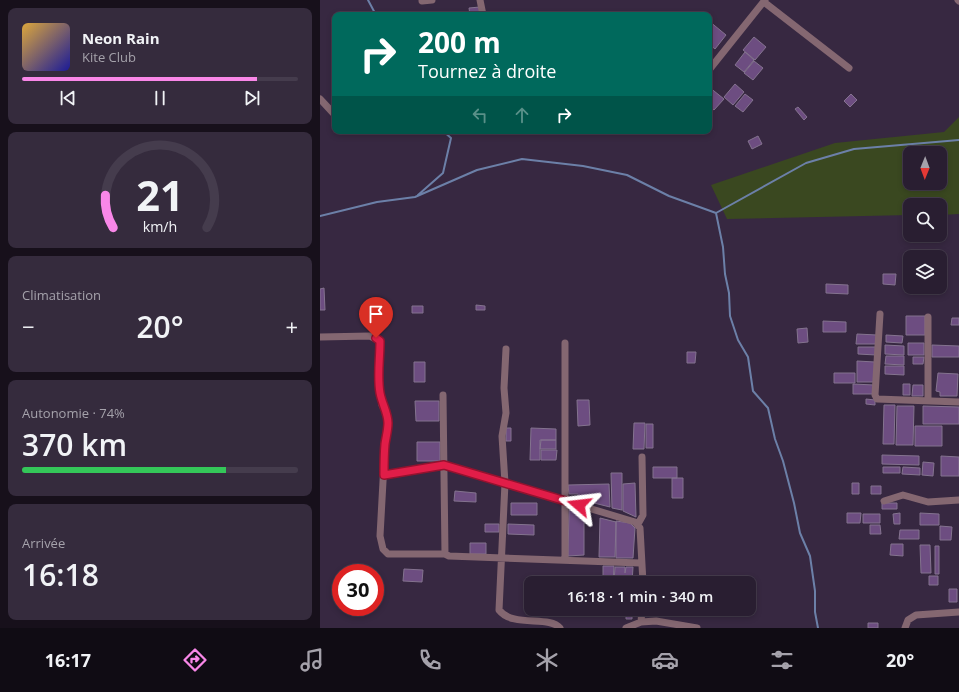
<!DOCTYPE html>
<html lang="fr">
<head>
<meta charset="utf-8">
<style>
	body { margin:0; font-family:"Open Sans",sans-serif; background:#352b3d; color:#f1f3f6; height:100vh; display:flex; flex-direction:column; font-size:15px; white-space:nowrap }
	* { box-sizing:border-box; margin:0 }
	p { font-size:13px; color:#a5a2ab }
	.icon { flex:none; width:22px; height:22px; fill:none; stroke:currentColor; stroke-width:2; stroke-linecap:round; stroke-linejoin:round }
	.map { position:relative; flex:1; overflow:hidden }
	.details { display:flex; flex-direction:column; gap:8px; padding:8px; background:#17101b; width:320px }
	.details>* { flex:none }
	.top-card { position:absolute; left:12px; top:12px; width:380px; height:122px; border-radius:8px; box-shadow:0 2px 6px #0003,0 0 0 1px #453c4d; background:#00695c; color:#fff; overflow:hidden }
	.needle { width:26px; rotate:181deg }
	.controls { position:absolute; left:583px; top:146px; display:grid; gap:8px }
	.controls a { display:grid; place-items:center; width:44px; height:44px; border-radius:8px; background:#291e31; box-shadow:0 2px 6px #0003,0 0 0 1px #453c4d; font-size:20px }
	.speed { position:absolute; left:12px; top:564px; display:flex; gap:8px; font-size:20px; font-weight:700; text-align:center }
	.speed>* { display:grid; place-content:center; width:52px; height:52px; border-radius:50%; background:#291e31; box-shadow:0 2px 6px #0003,0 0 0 1px #453c4d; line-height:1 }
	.speed .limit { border:6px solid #d22; background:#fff; color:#111 }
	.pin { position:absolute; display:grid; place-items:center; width:34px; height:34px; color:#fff; margin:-41px -17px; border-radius:50% 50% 50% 0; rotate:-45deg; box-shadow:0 0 4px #0007 }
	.pin .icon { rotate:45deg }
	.me { position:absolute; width:44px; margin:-22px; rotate:287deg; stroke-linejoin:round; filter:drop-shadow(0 0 3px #0008) }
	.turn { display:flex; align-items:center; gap:14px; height:84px; padding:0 20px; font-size:18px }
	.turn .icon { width:52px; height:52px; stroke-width:2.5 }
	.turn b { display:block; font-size:28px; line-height:34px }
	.lanes { display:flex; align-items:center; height:38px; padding:0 20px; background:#0003; justify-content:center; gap:20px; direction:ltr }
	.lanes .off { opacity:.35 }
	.big { font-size:30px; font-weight:600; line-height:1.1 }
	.details .widget { flex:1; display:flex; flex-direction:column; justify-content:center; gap:6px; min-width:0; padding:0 14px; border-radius:8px; background:#352b3d }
	.details .dial { align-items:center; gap:0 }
	.dial svg { height:104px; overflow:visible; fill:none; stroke:#453c4d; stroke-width:7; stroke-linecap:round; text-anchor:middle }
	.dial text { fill:#f1f3f6; stroke:none }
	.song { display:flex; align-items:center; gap:12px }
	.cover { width:48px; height:48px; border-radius:6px; background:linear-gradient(135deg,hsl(40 70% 55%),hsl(240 70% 35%)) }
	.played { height:4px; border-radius:2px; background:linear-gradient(90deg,#f987e8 85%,#453c4d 85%) }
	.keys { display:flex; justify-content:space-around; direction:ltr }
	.heat { display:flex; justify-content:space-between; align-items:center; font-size:22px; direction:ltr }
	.charge { height:6px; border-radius:3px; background:linear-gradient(90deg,#34c759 74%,#453c4d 0) }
	.trip { position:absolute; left:204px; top:576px; width:232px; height:40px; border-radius:8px; background:#291e31; box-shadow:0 2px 6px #0003,0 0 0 1px #453c4d; font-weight:600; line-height:40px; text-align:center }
	.tab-bar { display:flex; height:64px; justify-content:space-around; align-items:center; background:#100c14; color:#a5a2ab }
	.tab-bar .icon { width:28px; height:28px }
	.tab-bar .active { color:#f987e8 }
	.tab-bar b { font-size:18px; color:#f1f3f6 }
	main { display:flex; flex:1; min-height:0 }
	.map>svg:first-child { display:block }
	.green { fill:#3a4820; fill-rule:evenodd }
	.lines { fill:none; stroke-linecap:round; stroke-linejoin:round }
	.stream { stroke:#6c80a8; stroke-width:2 }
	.building { fill:#6d4d81; stroke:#84738f }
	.street { stroke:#846771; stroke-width:7 }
	.route-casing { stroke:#92132f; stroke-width:10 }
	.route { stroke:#e11d48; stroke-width:7 }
</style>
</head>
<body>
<main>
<section class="details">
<div class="widget">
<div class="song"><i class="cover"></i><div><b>Neon Rain</b><p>Kite Club</p></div></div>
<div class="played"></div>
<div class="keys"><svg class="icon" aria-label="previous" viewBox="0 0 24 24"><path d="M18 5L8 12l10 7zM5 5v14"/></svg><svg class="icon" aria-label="pause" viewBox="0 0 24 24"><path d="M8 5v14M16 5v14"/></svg><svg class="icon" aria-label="next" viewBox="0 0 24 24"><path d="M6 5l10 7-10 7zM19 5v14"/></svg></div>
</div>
<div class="widget dial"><svg viewBox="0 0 100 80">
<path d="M14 69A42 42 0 1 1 86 69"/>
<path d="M14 69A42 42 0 0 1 8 44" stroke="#f987e8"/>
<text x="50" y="56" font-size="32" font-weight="700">21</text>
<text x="50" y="72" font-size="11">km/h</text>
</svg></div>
<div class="widget"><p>Climatisation</p>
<div class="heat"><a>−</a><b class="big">20°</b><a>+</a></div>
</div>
<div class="widget"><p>Autonomie · 74%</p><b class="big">370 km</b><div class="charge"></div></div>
<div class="widget"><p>Arrivée</p><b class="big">16:18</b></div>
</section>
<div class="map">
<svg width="639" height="628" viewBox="0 0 639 628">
	<rect width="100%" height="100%" fill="#372841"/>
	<!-- green -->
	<path class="green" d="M 639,117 L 639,214 L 620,215 L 620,205 L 590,205 L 590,215 L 407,219 L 391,185 L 515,143 L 624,132 ZM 590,153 L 620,153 L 620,183 L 590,183 Z"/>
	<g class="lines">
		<!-- stream -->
		<path class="stream" d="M 48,0 L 56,15
			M 98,195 L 123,173 L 131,138 L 123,131
			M 396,213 L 403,247 L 405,274 L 409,293 L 410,316 L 418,340 L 428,357 L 433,391 L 448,408 L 455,439 L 463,461 L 474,503 L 480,533 L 490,556 L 495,591 L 495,612 L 498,628
			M 0,216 L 57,202 L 95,197 L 157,170 L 202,159 L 263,166 L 307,175 L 349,196 L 396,213 L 486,163 L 534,149 L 639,140"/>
	</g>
	<!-- building -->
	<path class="building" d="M 160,7 L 161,15 L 150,15 L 149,8 Z
		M 389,21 L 406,35 L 395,49 L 389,44 Z
		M 434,37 L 446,47 L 435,60 L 423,50 Z
		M 425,52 L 434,60 L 424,72 L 415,65 Z
		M 434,61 L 443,68 L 433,80 L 424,73 Z
		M 415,84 L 424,92 L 413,105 L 404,97 Z
		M 389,87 L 404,99 L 394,110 L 389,106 Z
		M 425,94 L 433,100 L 423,112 L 415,106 Z
		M 531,94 L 537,100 L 530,107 L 524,101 Z
		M 478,107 L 487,117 L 484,120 L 475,109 Z
		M 438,136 L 442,144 L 432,149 L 428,141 Z
		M 563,274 L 576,274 L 575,285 L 563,284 Z
		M 506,284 L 528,285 L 528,294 L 506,293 Z
		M 4,288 L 5,310 L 0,310 L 0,289 Z
		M 156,305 L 165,306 L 165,310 L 156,310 Z
		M 92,306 L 103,306 L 103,313 L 92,313 Z
		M 586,316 L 605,316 L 605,335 L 586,335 Z
		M 632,318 L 639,318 L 639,325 L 631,325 Z
		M 503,321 L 526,322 L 526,332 L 503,332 Z
		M 487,328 L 488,342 L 478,343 L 477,329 Z
		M 537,334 L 557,335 L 556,344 L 536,344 Z
		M 566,335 L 583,336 L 582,343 L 566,342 Z
		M 588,343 L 604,343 L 604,355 L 588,355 Z
		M 565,345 L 584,346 L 584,355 L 565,354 Z
		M 612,345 L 639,346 L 639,357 L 612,357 Z
		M 538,347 L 557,347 L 556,355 L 538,354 Z
		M 367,352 L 376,352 L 375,363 L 367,363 Z
		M 566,356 L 584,356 L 584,365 L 565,364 Z
		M 593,357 L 604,357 L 603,364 L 593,364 Z
		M 537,361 L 555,362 L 555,382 L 537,382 Z
		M 94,362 L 105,362 L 105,382 L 94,382 Z
		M 565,366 L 584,366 L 584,375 L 565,374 Z
		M 514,373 L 535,373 L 535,383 L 514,383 Z
		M 618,373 L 638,374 L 637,396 L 620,396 L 620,392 L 616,391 Z
		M 533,384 L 554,385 L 554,394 L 533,394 Z
		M 583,384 L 590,384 L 590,395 L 583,395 Z
		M 593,385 L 603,385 L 603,396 L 592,396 Z
		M 546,399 L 555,400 L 555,405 L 546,404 Z
		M 257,400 L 269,400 L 270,425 L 258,426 Z
		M 95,401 L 119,401 L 119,421 L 96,421 Z
		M 564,405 L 575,405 L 574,444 L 563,444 Z
		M 577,406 L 594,406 L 593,445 L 576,445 Z
		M 603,406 L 639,407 L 639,424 L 603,424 Z
		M 314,423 L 325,423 L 324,449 L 313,449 Z
		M 326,424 L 333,424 L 333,448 L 326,448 Z
		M 595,426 L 622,426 L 622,446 L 595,446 Z
		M 186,428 L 191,428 L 191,441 L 186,441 Z
		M 211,428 L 236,429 L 236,440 L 220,440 L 220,460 L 210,460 Z
		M 221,440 L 236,440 L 236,449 L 220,449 Z
		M 97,442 L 120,442 L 120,461 L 97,461 Z
		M 221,450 L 237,450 L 236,460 L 221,460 Z
		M 562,455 L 599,456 L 599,465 L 562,464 Z
		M 621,456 L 639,457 L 639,476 L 621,476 Z
		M 603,462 L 614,463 L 613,476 L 602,475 Z
		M 333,467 L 357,467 L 357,478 L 333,478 Z
		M 563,467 L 580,467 L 580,473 L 563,473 Z
		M 583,467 L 600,468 L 600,475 L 582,474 Z
		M 291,473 L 302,473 L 302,510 L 292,508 Z
		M 352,478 L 363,478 L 363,498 L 352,498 Z
		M 315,483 L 316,517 L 303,511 L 303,484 Z
		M 532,483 L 539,483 L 539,494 L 532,494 Z
		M 289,484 L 290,507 L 258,499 L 258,494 L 249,494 L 248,485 Z
		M 551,486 L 561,486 L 561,494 L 551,494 Z
		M 135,491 L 156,493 L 156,502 L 134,501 Z
		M 191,503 L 217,503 L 217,515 L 191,515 Z
		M 562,503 L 577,503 L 577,509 L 562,509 Z
		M 249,510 L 264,514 L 264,555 L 248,556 Z
		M 527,513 L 541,513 L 540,523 L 527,523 Z
		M 580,513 L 580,524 L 574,524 L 573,514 Z
		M 600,513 L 619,514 L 619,525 L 600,525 Z
		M 543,514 L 560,514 L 560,523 L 543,523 Z
		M 280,518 L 296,522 L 295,557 L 279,557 Z
		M 296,521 L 310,523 L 315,528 L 313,558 L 296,558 Z
		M 165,524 L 179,524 L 179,532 L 165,532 Z
		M 188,524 L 214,525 L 214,535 L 188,534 Z
		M 550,525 L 560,525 L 561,534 L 550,534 Z
		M 620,526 L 632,527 L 631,540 L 620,540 Z
		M 580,530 L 599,530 L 599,539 L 579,539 Z
		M 150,543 L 166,543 L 166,554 L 150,554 Z
		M 571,544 L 583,544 L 583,556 L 570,555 Z
		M 600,545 L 610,545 L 611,573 L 601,573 Z
		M 615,546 L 619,546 L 619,574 L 615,574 Z
		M 283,566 L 294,566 L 293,583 L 283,583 Z
		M 295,567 L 305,567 L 305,573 L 306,567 L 313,567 L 312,583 L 305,583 L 305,577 L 305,583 L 294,583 Z
		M 84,569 L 103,570 L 102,582 L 83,581 Z
		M 609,576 L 618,576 L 618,585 L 609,585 Z
		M 222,578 L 242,578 L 242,583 L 222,583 Z
		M 629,589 L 637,589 L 637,602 L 629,602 Z
		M 262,609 L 273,609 L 273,616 L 262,616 Z
		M 274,609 L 282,609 L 282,616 L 273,616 Z
		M 306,615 L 312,615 L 312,619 L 306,619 Z
		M 548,623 L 558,623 L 558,628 L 548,628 Z"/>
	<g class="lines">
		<!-- street -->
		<path class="street" d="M 160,0 L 163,15
			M 638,0 L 639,1
			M 102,1 L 112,0
			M 444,2 L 529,68
			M 389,70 L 445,0
			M 0,99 L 15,115
			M 560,314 L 555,395 L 557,399 L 639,402
			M 608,317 L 608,401
			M 0,337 L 50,336 L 60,341 L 59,381 L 62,405 L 67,415 L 68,425 L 65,445 L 60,536 L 63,549 L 68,554 L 125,554
			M 245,343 L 245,559
			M 186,349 L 184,388 L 186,413 L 182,436 L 185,483 L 179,610 C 193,628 229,615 240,628
			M 123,395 L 125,554 L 129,556 L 320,563
			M 64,475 L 124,465 L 315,522 L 320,528 L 323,583
			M 564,501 L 583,495 L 608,502 L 639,500
			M 318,524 L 323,515 L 322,457
			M 322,609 L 321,622 L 336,621 L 377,628
			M 306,628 L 321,622
			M 585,628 L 588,620 L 596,615 L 639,612"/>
	</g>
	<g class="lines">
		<defs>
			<path id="route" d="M 56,338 L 60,341 C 60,359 57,376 60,393 C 62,404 68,413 68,423 C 68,430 66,437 65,444 C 64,455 64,465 64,475 L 124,465 L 259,505"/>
		</defs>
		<!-- route casing -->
		<use href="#route" class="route-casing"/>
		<!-- route -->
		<use href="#route" class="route"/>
	</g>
</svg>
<div class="controls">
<a><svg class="needle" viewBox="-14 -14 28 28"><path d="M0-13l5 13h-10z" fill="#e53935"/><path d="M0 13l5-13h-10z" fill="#a5a2ab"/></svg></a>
<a><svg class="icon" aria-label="search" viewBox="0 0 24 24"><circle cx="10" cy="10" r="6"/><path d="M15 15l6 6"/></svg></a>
<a><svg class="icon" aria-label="layers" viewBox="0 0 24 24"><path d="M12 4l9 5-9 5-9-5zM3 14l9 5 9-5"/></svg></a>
</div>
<div class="speed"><div class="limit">30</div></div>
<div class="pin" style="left:56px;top:338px;background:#d93025"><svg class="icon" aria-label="arrive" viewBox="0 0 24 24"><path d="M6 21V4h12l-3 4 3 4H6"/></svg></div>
<svg class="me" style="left:259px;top:505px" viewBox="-20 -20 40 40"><path d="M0-17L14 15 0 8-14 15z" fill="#e11d48" stroke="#fff" stroke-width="4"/></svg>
<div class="trip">16:18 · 1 min · 340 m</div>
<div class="top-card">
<div class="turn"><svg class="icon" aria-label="right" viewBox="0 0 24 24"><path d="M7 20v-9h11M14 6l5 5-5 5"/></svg><div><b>200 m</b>Tournez à droite</div></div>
<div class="lanes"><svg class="icon off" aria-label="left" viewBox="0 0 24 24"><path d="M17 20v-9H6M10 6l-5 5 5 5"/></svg><svg class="icon off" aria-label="ahead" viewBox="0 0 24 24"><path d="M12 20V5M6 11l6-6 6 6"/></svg><svg class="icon" aria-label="right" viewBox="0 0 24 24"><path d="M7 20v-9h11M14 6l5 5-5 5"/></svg></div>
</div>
</div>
</main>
<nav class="tab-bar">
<b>16:17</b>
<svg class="icon active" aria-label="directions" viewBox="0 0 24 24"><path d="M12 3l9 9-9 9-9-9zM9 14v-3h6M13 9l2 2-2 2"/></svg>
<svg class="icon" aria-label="music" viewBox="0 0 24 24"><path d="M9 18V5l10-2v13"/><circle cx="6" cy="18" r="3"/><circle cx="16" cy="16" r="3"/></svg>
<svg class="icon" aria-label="phone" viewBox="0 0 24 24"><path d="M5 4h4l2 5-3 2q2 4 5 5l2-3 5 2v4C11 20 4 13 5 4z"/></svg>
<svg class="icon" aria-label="climate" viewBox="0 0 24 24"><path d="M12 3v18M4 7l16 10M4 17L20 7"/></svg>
<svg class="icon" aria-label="car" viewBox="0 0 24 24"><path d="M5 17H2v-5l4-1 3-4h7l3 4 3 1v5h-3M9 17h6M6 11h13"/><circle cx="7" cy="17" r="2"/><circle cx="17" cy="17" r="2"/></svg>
<svg class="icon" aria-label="filters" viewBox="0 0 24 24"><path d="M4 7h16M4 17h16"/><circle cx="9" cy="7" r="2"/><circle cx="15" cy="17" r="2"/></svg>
<b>20°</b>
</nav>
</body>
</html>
